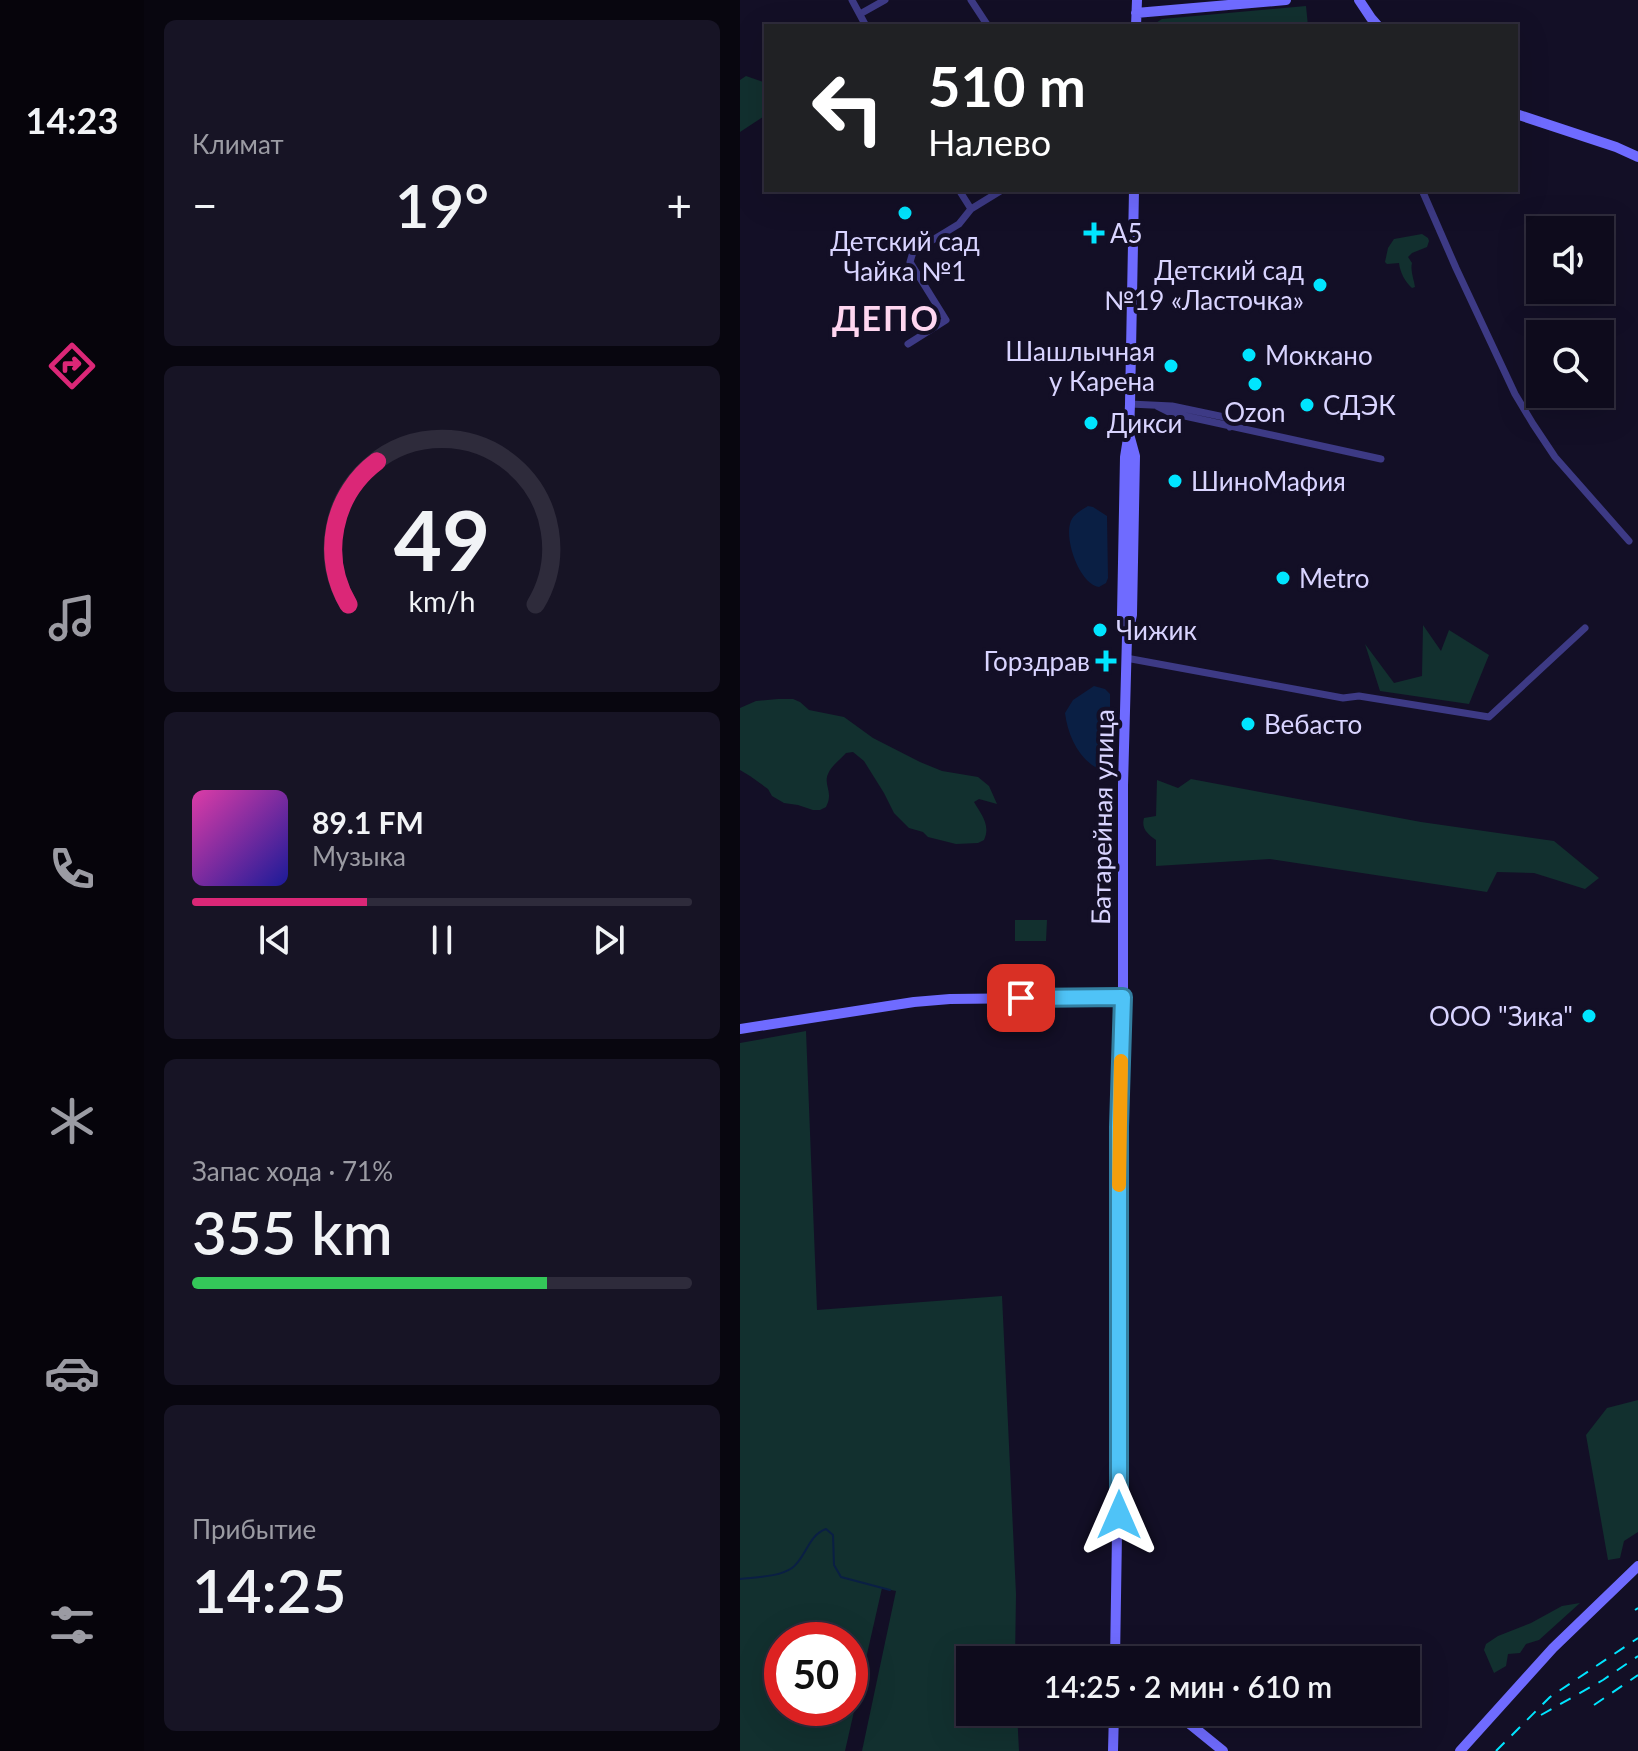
<!DOCTYPE html>
<html lang="ru">
<head>
<meta charset="utf-8">
<style>
	body { margin:0; font-family:Lato,sans-serif; background:#171425; color:#f1f3f6; height:100vh; display:flex; flex-direction:column; font-size:30px; white-space:nowrap }
	* { box-sizing:border-box; margin:0 }
	p { font-size:26px; color:#9b9ba3 }
	.icon { flex:none; width:44px; height:44px; fill:none; stroke:currentColor; stroke-width:2; stroke-linecap:round; stroke-linejoin:round }
	.map { position:relative; flex:1; overflow:hidden }
	.panel { display:flex; flex-direction:column; gap:20px; padding:20px; background:#08060f; width:596px }
	.panel>* { flex:none }
	.top-card { position:absolute; left:24px; top:24px; width:754px; height:168px; border-radius:0px; box-shadow:0 8px 32px #0002,0 0 0 2px #2e2b3b; background:#202124; color:#fff; overflow:hidden }
	.tools { position:absolute; left:786px; top:216px; display:grid; gap:16px }
	.tools a { display:grid; place-items:center; width:88px; height:88px; border-radius:0px; background:#0e0b1c; box-shadow:0 8px 32px #0002,0 0 0 2px #2e2b3b; font-size:40px }
	.speed { position:absolute; left:24px; top:1622px; display:flex; gap:16px; font-size:40px; font-weight:700; text-align:center }
	.speed>* { display:grid; place-content:center; width:104px; height:104px; border-radius:50%; background:#0e0b1c; box-shadow:0 8px 32px #0002,0 0 0 2px #2e2b3b; line-height:1 }
	.speed .limit { border:12px solid #d22; background:#fff; color:#111 }
	.pin { position:absolute; display:grid; place-items:center; width:68px; height:68px; color:#fff; margin:-34px; border-radius:16px; box-shadow:0 4px 12px #0006 }
	.me { position:absolute; width:88px; margin:-44px; rotate:0deg; stroke-linejoin:round; filter:drop-shadow(0 0 6px #0008) }
	.turn { display:flex; align-items:center; gap:28px; height:168px; padding:0 32px; font-size:36px }
	.turn .icon { width:104px; height:104px; stroke-width:2.5 }
	.turn b { display:block; font-size:56px; line-height:68px }
	.big { font-size:60px; font-weight:600; line-height:1.1 }
	.panel .widget { flex:1; display:flex; flex-direction:column; justify-content:center; gap:12px; min-width:0; padding:0 28px; border-radius:12px; background:#171425 }
	.panel .dial { align-items:center; gap:0 }
	.dial svg { height:208px; overflow:visible; fill:none; stroke:#2e2b3b; stroke-width:7; stroke-linecap:round; text-anchor:middle }
	.dial text { fill:#f1f3f6; stroke:none }
	.song { display:flex; align-items:center; gap:24px }
	.cover { width:96px; height:96px; border-radius:12px; background:linear-gradient(135deg,hsl(320 70% 55%),hsl(240 70% 35%)) }
	.played { height:8px; border-radius:4px; background:linear-gradient(90deg,#db2777 35%,#2e2b3b 35%) }
	.keys { display:flex; justify-content:space-around; direction:ltr }
	.heat { display:flex; justify-content:space-between; align-items:center; font-size:44px; direction:ltr }
	.charge { height:12px; border-radius:6px; background:linear-gradient(90deg,#34c759 71%,#2e2b3b 0) }
	.trip { position:absolute; left:216px; top:1646px; width:464px; height:80px; border-radius:0px; background:#0e0b1c; box-shadow:0 8px 32px #0002,0 0 0 2px #2e2b3b; font-weight:600; line-height:80px; text-align:center }
	main { display:flex; flex:1; min-height:0 }
	.menu { display:flex; flex-direction:column; width:144px; justify-content:space-around; align-items:center; background:#06040b; color:#9b9ba3 }
	.menu .icon { width:56px; height:56px }
	.menu .selected { color:#db2777 }
	.menu b { font-size:36px; color:#f1f3f6 }
	.map>svg:first-child { display:block }
	.green { fill:#12302f; fill-rule:evenodd }
	.water { fill:#0a1f44 }
	.lines { fill:none; stroke-linecap:round; stroke-linejoin:round }
	.stream { stroke:#0a1f44; stroke-width:2 }
	.street { stroke:#3d3a85; stroke-width:7 }
	.secondary { stroke:#6f6bff; stroke-width:10 }
	.rail { stroke:#00e5ff; stroke-width:2; stroke-dasharray:12 10; stroke-linecap:butt }
	.route-casing { stroke:#337fa1; stroke-width:20 }
	.route { stroke:#4fc3f7; stroke-width:14 }
	.slow { stroke:#f59e0b; stroke-width:14 }
	.poi-dot { fill:#00e5ff; stroke:#130f26; stroke-width:3 }
	.labels { text-anchor:middle; dominant-baseline:central; stroke-width:8; stroke-linejoin:round; paint-order:stroke }
	.poi-label { font-size:26px; fill:#d9d4ff; stroke:#130f26; text-anchor:start }
	.street-label { font-size:26px; fill:#d9d4ff; stroke:#130f26 }
	.district-label { font-size:34px; font-weight:bold; letter-spacing:2px; fill:#ffd6f0; stroke:#130f26 }
</style>
</head>
<body>
<main>
<nav class="menu">
<b>14:23</b>
<svg class="icon selected" aria-label="directions" viewBox="0 0 24 24"><path d="M12 3l9 9-9 9-9-9zM9 14v-3h6M13 9l2 2-2 2"/></svg>
<svg class="icon" aria-label="music" viewBox="0 0 24 24"><path d="M9 18V5l10-2v13"/><circle cx="6" cy="18" r="3"/><circle cx="16" cy="16" r="3"/></svg>
<svg class="icon" aria-label="phone" viewBox="0 0 24 24"><path d="M5 4h4l2 5-3 2q2 4 5 5l2-3 5 2v4C11 20 4 13 5 4z"/></svg>
<svg class="icon" aria-label="climate" viewBox="0 0 24 24"><path d="M12 3v18M4 7l16 10M4 17L20 7"/></svg>
<svg class="icon" aria-label="car" viewBox="0 0 24 24"><path d="M5 17H2v-5l4-1 3-4h7l3 4 3 1v5h-3M9 17h6M6 11h13"/><circle cx="7" cy="17" r="2"/><circle cx="17" cy="17" r="2"/></svg>
<svg class="icon" aria-label="filters" viewBox="0 0 24 24"><path d="M4 7h16M4 17h16"/><circle cx="9" cy="7" r="2"/><circle cx="15" cy="17" r="2"/></svg>
</nav>
<section class="panel">
<div class="widget"><p>Климат</p>
<div class="heat"><a>−</a><b class="big">19°</b><a>+</a></div>
</div>
<div class="widget dial"><svg viewBox="0 0 100 80">
<path d="M14 69A42 42 0 1 1 86 69"/>
<path d="M14 69A42 42 0 0 1 25 14" stroke="#db2777"/>
<text x="50" y="56" font-size="32" font-weight="700">49</text>
<text x="50" y="72" font-size="11">km/h</text>
</svg></div>
<div class="widget">
<div class="song"><i class="cover"></i><div><b>89.1 FM</b><p>Музыка</p></div></div>
<div class="played"></div>
<div class="keys"><svg class="icon" aria-label="previous" viewBox="0 0 24 24"><path d="M18 5L8 12l10 7zM5 5v14"/></svg><svg class="icon" aria-label="pause" viewBox="0 0 24 24"><path d="M8 5v14M16 5v14"/></svg><svg class="icon" aria-label="next" viewBox="0 0 24 24"><path d="M6 5l10 7-10 7zM19 5v14"/></svg></div>
</div>
<div class="widget"><p>Запас хода · 71%</p><b class="big">355 km</b><div class="charge"></div></div>
<div class="widget"><p>Прибытие</p><b class="big">14:25</b></div>
</section>
<div class="map">
<svg width="898" height="1751" viewBox="0 0 898 1751">
	<rect width="100%" height="100%" fill="#130f26"/>
	<!-- green -->
	<path class="green" d="M 566,6 L 568,26 L 411,26 L 422,19 Z
		M 6,76 L 26,83 L 26,115 L 0,132 L 0,80 Z
		M 682,234 L 688,238 L 689,241 L 687,247 L 672,253 L 668,257 L 672,263 C 670,271 674,279 675,287 L 672,288 C 665,282 660,272 659,263 L 647,264 L 645,262 L 648,248 L 654,239 Z
		M 683,625 L 701,651 L 709,630 L 749,655 L 729,704 L 640,691 L 625,644 L 654,683 L 682,676 Z
		M 38,699 L 53,699 L 60,702 L 69,710 L 104,717 L 133,738 L 180,762 L 202,771 L 238,777 L 249,786 L 257,804 L 239,799 L 234,802 C 241,814 251,825 244,840 L 238,843 L 216,844 L 188,837 L 183,832 L 169,828 L 154,813 L 144,793 L 124,761 L 113,752 L 106,753 C 101,759 91,766 88,774 C 83,785 94,792 86,807 L 80,810 L 73,810 L 58,805 L 44,803 L 32,796 L 28,789 L 10,776 L 0,770 L 0,708 L 16,701 Z
		M 451,779 L 681,822 L 814,841 L 859,878 L 845,889 L 794,873 L 757,872 L 747,892 L 530,859 L 416,866 L 416,840 C 408,834 401,829 404,818 L 416,816 L 417,780 L 438,788 Z
		M 275,920 L 307,920 L 306,941 L 275,941 Z
		M 66,1031 L 77,1310 L 262,1296 L 276,1594 L 275,1660 L 230,1660 L 230,1712 L 277,1712 L 279,1751 L 122,1751 L 156,1591 L 142,1588 L 105,1751 L 0,1751 L 0,1043 ZM 42,1640 L 110,1640 L 110,1708 L 42,1708 Z
		M 898,1400 L 898,1532 L 884,1541 L 880,1558 L 868,1560 L 846,1435 L 867,1408 Z
		M 840,1603 L 799,1640 L 786,1644 L 780,1653 L 768,1654 L 766,1666 L 754,1673 L 744,1650 L 746,1644 L 758,1636 L 791,1623 L 822,1606 Z"/>
	<!-- water -->
	<path class="water" d="M 348,506 L 353,507 L 367,516 L 368,578 L 366,583 L 359,587 C 340,584 325,542 330,524 C 332,515 340,511 348,506 Z
		M 354,686 L 365,689 L 370,694 L 370,766 L 368,769 L 363,771 C 340,762 328,737 325,713 L 333,700 Z"/>
	<g class="lines">
		<!-- stream -->
		<path class="stream" d="M 0,1579 C 16,1577 39,1577 52,1568 C 66,1558 68,1535 86,1529 L 93,1535 L 94,1565 L 101,1577 L 150,1590"/>
		<!-- street -->
		<path class="street" d="M 112,0 L 126,26
			M 231,0 L 248,26
			M 120,14 L 145,0
			M 219,190 L 231,209
			M 682,190 L 716,268 L 775,394 L 793,424 L 815,457 L 889,541
			M 168,344 L 206,320 L 170,262 L 173,252 L 219,224 L 231,209 L 262,190
			M 390,404 L 432,406 L 489,418 L 490,427
			M 417,406 L 431,413 L 641,459
			M 386,658 L 603,698 L 619,696 L 749,717 L 845,628"/>
		<!-- secondary -->
		<path class="secondary" d="M 619,0 L 631,18 L 638,26
			M 396,13 L 546,0
			M 396,26 L 397,0
			M 776,114 L 876,147 L 898,157
			M 386,631 L 382,615 L 385,457 L 389,432 L 390,404 L 394,190
			M 0,1029 L 174,1002 L 210,999 L 383,997
			M 375,1660 L 380,1345 L 379,1127 L 383,997 L 383,785 L 387,637 L 392,615 L 395,456 L 389,434
			M 435,1712 L 483,1751
			M 373,1751 L 374,1712
			M 720,1751 L 813,1648 L 898,1566"/>
		<!-- rail -->
		<path class="rail" d="M 895,1610 L 898,1608
			M 854,1705 L 898,1675
			M 801,1715 L 863,1680 L 898,1656
			M 756,1751 L 810,1697 L 898,1638"/>
	</g>
	<g class="lines">
		<defs>
			<path id="route" d="M 281,998 L 383,997 L 379,1127 L 379,1515"/>
		</defs>
		<!-- route casing -->
		<use href="#route" class="route-casing"/>
		<!-- route -->
		<use href="#route" class="route"/>
		<!-- slow -->
		<path class="slow" d="M 379,1185 L 381,1061"/>
	</g>
	<!-- markers -->
	<g class="poi-dot">
		<circle cx="165" cy="213" r="8"/>
		<path d="M350 221h8v8h8v8h-8v8h-8v-8h-8v-8h8z"/>
		<circle cx="580" cy="285" r="8"/>
		<circle cx="509" cy="355" r="8"/>
		<circle cx="431" cy="366" r="8"/>
		<circle cx="515" cy="384" r="8"/>
		<circle cx="567" cy="405" r="8"/>
		<circle cx="351" cy="423" r="8"/>
		<circle cx="435" cy="481" r="8"/>
		<circle cx="543" cy="578" r="8"/>
		<circle cx="360" cy="630" r="8"/>
		<path d="M362 649h8v8h8v8h-8v8h-8v-8h-8v-8h8z"/>
		<circle cx="508" cy="724" r="8"/>
		<circle cx="849" cy="1016" r="8"/>
	</g>
	<g class="labels">
		<!-- poi labels -->
		<g class="poi-label">
			<text x="370" y="233">А5</text>
			<text x="165" y="241" text-anchor="middle">Детский сад<tspan x="165" dy="30">Чайка №1</tspan></text>
			<text x="564" y="270" text-anchor="end">Детский сад<tspan x="564" dy="30">№19 «Ласточка»</tspan></text>
			<text x="415" y="351" text-anchor="end">Шашлычная<tspan x="415" dy="30">у Карена</tspan></text>
			<text x="525" y="355">Моккано</text>
			<text x="583" y="405">СДЭК</text>
			<text x="515" y="412" text-anchor="middle">Ozon</text>
			<text x="367" y="423">Дикси</text>
			<text x="451" y="481">ШиноМафия</text>
			<text x="559" y="578">Metro</text>
			<text x="376" y="630">Чижик</text>
			<text x="350" y="661" text-anchor="end">Горздрав</text>
			<text x="524" y="724">Вебасто</text>
			<text x="833" y="1016" text-anchor="end">ООО "Зика"</text>
		</g>
		<!-- street labels -->
		<g class="street-label">
			<text transform="translate(362 817) rotate(-89)">Батарейная улица</text>
		</g>
		<!-- district labels -->
		<g class="district-label">
			<text x="146" y="317">ДЕПО</text>
		</g>
	</g>
</svg>
<div class="tools">
<a><svg class="icon" aria-label="sound" viewBox="0 0 24 24"><path d="M4 9h4l5-4v14l-5-4H4zM17 9q2 3 0 6"/></svg></a>
<a><svg class="icon" aria-label="search" viewBox="0 0 24 24"><circle cx="10" cy="10" r="6"/><path d="M15 15l6 6"/></svg></a>
</div>
<div class="speed"><div class="limit">50</div></div>
<div class="pin" style="left:281px;top:998px;background:#d93025"><svg class="icon" aria-label="arrive" viewBox="0 0 24 24"><path d="M6 21V4h12l-3 4 3 4H6"/></svg></div>
<svg class="me" style="left:379px;top:1515px" viewBox="-20 -20 40 40"><path d="M0-17L14 15 0 8-14 15z" fill="#4fc3f7" stroke="#fff" stroke-width="4"/></svg>
<div class="trip">14:25 · 2 мин · 610 m</div>
<div class="top-card">
<div class="turn"><svg class="icon" aria-label="left" viewBox="0 0 24 24"><path d="M17 20v-9H6M10 6l-5 5 5 5"/></svg><div><b>510 m</b>Налево</div></div>
</div>
</div>
</main>
</body>
</html>
